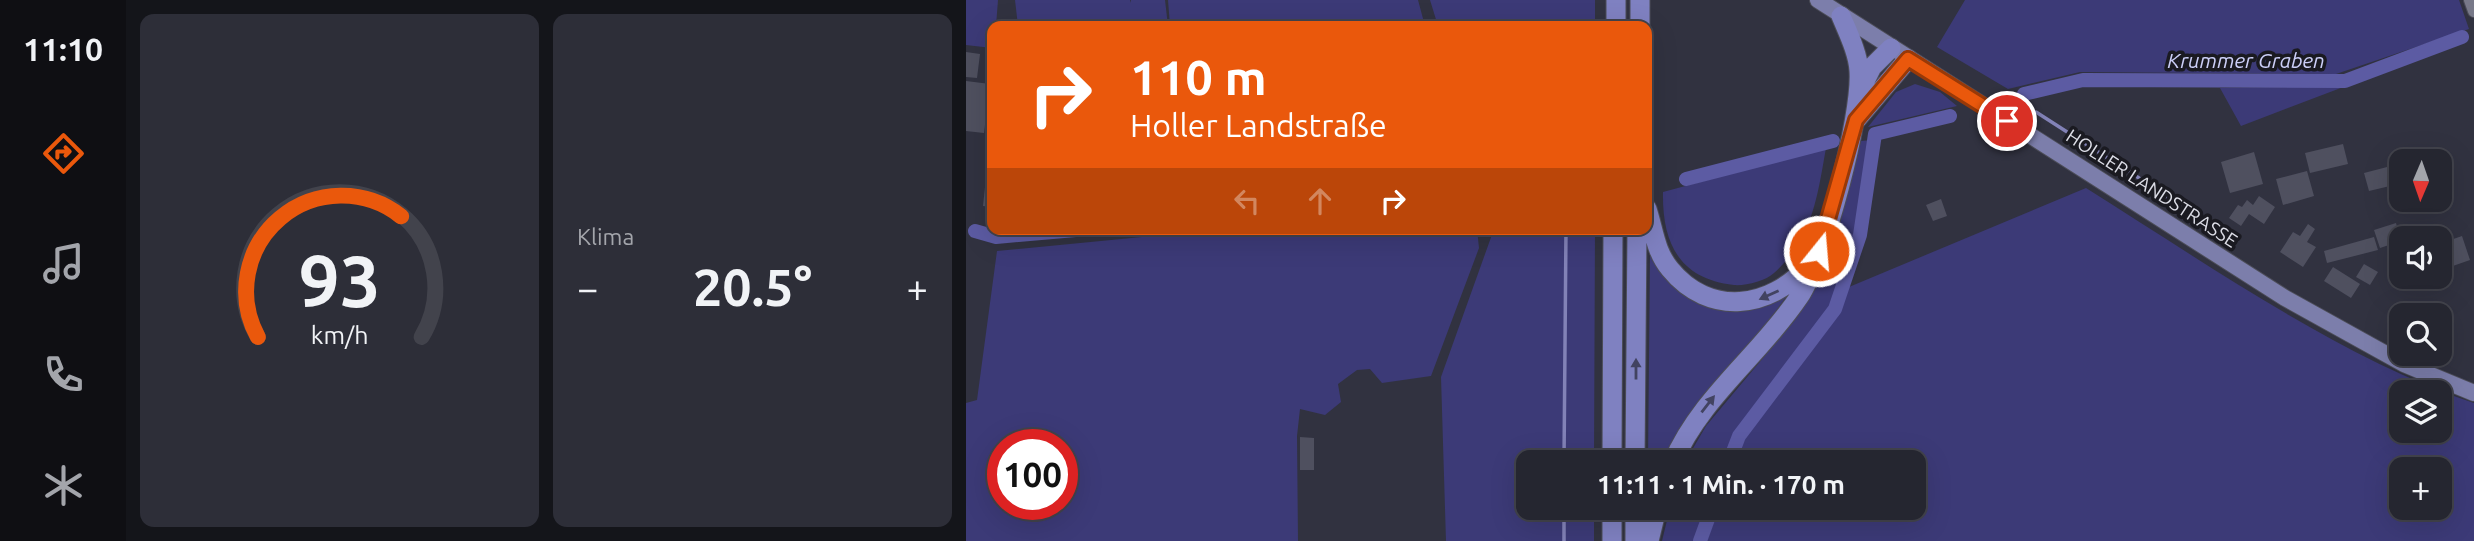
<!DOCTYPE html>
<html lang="de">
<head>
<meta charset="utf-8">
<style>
	body { margin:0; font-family:Ubuntu,sans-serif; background:#2d2e38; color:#f1f3f6; height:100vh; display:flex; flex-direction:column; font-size:26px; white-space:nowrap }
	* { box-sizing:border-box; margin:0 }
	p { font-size:23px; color:#a3a5ab }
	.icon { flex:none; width:38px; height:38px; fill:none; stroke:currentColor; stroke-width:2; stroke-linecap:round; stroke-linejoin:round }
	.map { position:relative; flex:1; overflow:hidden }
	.details { display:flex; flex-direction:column; gap:14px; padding:14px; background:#14151a; width:840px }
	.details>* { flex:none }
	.banner { position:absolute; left:21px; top:21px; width:665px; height:214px; border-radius:14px; box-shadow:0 7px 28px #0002,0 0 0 2px #42434c; background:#ea580c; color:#fff; overflow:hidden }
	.needle { width:46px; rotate:182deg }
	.buttons { position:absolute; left:1423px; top:149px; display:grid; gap:14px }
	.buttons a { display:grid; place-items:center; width:63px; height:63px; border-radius:14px; background:#252630; box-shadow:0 7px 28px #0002,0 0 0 2px #42434c; font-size:35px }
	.speed { position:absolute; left:21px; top:429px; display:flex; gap:14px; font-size:35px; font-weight:700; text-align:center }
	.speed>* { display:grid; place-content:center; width:91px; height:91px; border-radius:50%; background:#252630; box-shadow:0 7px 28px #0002,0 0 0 2px #42434c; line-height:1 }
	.speed .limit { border:10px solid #d22; background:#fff; color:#111 }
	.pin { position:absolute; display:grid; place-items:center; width:60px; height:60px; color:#fff; margin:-30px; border:4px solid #fff; border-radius:50%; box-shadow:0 2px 7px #0007 }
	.me { position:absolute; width:77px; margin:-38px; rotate:17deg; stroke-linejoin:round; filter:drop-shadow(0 0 5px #0008) }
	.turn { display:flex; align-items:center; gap:24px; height:147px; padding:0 28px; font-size:32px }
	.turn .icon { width:91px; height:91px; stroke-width:2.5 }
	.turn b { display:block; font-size:49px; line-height:60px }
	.lanes { display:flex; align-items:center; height:66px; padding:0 28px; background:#0003; justify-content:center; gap:35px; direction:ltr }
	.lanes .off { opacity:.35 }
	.big { font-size:52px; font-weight:700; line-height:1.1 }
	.details .card { flex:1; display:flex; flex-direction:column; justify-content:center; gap:10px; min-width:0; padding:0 24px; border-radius:14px; background:#2d2e38 }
	.details .dial { align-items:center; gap:0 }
	.dial svg { height:182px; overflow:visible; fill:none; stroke:#42434c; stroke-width:7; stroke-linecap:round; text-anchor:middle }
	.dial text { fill:#f1f3f6; stroke:none }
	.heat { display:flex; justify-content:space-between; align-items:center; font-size:38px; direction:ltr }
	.details .tiles { flex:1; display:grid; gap:14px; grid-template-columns:repeat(2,1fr) }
	.trip { position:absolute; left:550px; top:450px; width:410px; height:70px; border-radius:14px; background:#252630; box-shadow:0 7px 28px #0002,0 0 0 2px #42434c; font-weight:700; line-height:70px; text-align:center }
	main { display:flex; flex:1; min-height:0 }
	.tab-bar { display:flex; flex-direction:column; width:126px; justify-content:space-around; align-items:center; background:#0f0f13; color:#a3a5ab }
	.tab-bar .icon { width:49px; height:49px }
	.tab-bar .selected { color:#ea580c }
	.tab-bar b { font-size:32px; color:#f1f3f6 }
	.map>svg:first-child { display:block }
	.green { fill:#3c3a77; fill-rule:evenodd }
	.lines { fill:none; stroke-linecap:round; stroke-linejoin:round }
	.stream { stroke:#8282b7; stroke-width:3.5 }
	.canal { stroke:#5c5ba3; stroke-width:14 }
	.building { fill:#4f505f }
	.minor-casing { stroke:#4c4d58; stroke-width:14 }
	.major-casing { stroke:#4c4d58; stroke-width:18 }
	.highway-casing { stroke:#4c4d58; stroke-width:21 }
	.minor { stroke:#787989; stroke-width:12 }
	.major { stroke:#7c7eab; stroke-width:16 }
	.highway { stroke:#7f81c1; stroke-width:19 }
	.oneway { fill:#424361 }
	.route-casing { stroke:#983908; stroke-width:18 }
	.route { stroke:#ea580c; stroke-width:12 }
	.labels { text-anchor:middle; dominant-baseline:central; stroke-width:7; stroke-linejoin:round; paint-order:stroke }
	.street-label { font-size:19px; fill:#dcdde6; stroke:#1a1a21 }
	.water-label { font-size:21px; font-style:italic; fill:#cccff8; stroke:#1a1a21 }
</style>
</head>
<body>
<main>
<nav class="tab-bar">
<b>11:10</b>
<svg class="icon selected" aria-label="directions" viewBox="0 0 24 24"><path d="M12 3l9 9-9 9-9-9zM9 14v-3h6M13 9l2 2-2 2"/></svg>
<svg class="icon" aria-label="music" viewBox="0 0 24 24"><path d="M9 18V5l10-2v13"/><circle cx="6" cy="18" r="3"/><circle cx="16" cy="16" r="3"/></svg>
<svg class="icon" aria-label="phone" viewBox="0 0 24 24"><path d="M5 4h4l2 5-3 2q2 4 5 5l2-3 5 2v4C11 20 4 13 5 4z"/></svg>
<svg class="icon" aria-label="climate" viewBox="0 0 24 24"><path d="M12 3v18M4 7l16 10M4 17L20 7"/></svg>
</nav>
<section class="details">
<div class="tiles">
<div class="card dial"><svg viewBox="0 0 100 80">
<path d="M14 69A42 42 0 1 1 86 69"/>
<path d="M14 69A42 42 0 0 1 77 16" stroke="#ea580c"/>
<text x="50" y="56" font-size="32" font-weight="700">93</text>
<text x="50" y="72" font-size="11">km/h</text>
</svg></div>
<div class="card"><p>Klima</p>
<div class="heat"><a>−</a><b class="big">20.5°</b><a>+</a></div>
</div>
</div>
</section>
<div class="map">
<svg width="1508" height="541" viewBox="0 0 1508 541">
	<rect width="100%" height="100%" fill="#313240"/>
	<!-- green -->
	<path class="green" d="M 0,0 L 32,0 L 30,26 L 26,26 L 26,48 L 0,45 Z
		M 49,0 L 164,0 L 165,3 L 165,0 L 199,0 L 202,26 L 52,26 Z
		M 202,0 L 452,0 L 459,26 L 204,26 Z
		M 464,0 L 629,0 L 629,26 L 472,26 Z
		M 999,0 L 1493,0 L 1503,29 L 1370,74 L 1114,72 L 1042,89 L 971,47 Z
		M 949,84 L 974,92 L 991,106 L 902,127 L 930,92 Z
		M 1380,86 L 1275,126 L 1254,88 Z
		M 906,140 L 890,234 L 864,308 L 767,435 L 758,462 L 719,462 L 740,426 L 828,321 L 855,276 L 895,141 Z
		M 860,148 C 851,198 847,237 808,273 C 800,281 779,286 768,285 C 714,279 696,244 697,192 Z
		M 1120,188 C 1240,263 1374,358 1508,403 L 1508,541 L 741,541 L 753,508 L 947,508 L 947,462 L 769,462 C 792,396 859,353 883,287 ZM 1435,392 L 1474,392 L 1474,430 L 1435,430 ZM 1435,469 L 1474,469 L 1474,508 L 1435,508 Z
		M 258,229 L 511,229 L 513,248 L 465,376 L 416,383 L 404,369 L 391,370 L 372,384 L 375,402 L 359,415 L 334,409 L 331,436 L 332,541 L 0,541 L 0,403 L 11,400 L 31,251 ZM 37,444 L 96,444 L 96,504 L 37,504 Z
		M 528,229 L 629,229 L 628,462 L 562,462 L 562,508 L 628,508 L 628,541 L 480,541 L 475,377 Z
		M 684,254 L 733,302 L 825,290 L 700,462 L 682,462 Z
		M 704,508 L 742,508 L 730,541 L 696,541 Z"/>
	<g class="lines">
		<!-- stream -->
		<path class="stream" d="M 1070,112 L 1151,164
			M 1164,172 L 1254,233
			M 598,462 L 600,229
			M 598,541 L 598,508"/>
		<!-- canal -->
		<path class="canal" d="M 1058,94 L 1117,80 L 1379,81 L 1496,37
			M 720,179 L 867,141
			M 9,231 L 30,237 L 121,229
			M 763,462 L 773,436 L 869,309 L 894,235 L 909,134 L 984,116
			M 734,541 L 746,508"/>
	</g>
	<!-- building -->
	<path class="building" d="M 0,52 L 14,54 L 11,78 L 0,77 Z
		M 0,81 L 24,84 L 18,133 L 0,131 Z
		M 1377,144 L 1382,164 L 1344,173 L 1339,153 Z
		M 1288,152 L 1297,184 L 1264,193 L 1255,162 Z
		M 22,159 L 26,159 L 26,207 L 17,206 Z
		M 1421,167 L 1423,176 L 1434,172 L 1435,189 L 1426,192 L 1424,186 L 1403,191 L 1398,173 Z
		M 1341,171 L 1348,196 L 1317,205 L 1310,179 Z
		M 1293,196 L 1309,207 L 1298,224 L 1283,214 L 1275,226 L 1263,218 L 1272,205 L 1276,207 L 1281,200 L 1287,205 Z
		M 975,199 L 981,216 L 967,221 L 960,205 Z
		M 1430,223 L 1435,241 L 1414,248 L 1408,230 Z
		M 1342,224 L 1349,229 L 1341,242 L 1350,247 L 1337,267 L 1314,252 L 1327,232 L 1334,236 Z
		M 1496,236 L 1504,260 L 1484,267 L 1476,243 Z
		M 1408,237 L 1412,250 L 1361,263 L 1358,251 Z
		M 1398,264 L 1412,272 L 1404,285 L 1390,277 Z
		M 1367,267 L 1394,284 L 1385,298 L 1358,281 Z
		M 334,437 L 348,438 L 348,470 L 334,470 Z"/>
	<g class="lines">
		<defs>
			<path id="minor" d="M 1504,0 L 1508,11"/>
			<path id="major" d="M 852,0 L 1319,298 L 1438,364 L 1508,393"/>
			<path id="highway" d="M 650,26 L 650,0
				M 674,26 L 674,0
				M 895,89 L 906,67 L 925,48
				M 890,120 L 942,59
				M 681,209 C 688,230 689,251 704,269 C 743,317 805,309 842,265
				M 646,462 L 647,229
				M 669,462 L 671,229
				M 707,462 C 735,397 794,355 833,297 C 858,260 896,116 893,71 C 892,53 882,33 875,16
				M 646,541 L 646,508
				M 669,541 L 669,508
				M 683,541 L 691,508"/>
		</defs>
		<!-- minor casing -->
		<use href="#minor" class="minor-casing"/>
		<!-- major casing -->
		<use href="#major" class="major-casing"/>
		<!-- highway casing -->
		<use href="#highway" class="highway-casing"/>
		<!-- minor -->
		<use href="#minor" class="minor"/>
		<!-- major -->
		<use href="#major" class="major"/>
		<!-- highway -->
		<use href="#highway" class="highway"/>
	</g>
	<!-- one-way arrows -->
	<defs><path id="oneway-solid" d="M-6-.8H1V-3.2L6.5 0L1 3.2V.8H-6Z" transform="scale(1.75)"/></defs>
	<g class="oneway">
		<use href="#oneway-solid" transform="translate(803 295) rotate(156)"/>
		<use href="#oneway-solid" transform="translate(670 369) rotate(-90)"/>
		<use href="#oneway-solid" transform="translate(742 404) rotate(-52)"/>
	</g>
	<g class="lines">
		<defs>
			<path id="route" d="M 853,251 L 890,120 L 942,59 L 1041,121"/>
		</defs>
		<!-- route casing -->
		<use href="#route" class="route-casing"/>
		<!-- route -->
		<use href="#route" class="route"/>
	</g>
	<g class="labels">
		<!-- street labels -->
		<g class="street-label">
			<text transform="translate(1186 188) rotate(33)">HOLLER LANDSTRASSE</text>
		</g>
		<!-- water labels -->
		<g class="water-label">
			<text x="1280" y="60">Krummer Graben</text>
		</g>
	</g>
</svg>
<div class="buttons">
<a><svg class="needle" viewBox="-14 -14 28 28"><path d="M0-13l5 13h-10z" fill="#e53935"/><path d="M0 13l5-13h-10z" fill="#a3a5ab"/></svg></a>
<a><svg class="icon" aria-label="sound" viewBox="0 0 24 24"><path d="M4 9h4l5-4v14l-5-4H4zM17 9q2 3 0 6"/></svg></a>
<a><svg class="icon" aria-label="search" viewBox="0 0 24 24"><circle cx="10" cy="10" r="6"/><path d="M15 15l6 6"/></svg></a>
<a><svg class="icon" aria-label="layers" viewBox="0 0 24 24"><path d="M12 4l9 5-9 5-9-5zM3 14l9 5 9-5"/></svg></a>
<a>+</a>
</div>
<div class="speed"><div class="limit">100</div></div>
<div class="pin" style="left:1041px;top:121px;background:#d93025"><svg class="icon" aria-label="arrive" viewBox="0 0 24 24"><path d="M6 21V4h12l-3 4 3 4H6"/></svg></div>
<svg class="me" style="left:853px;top:251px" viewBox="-20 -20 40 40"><circle r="17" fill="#ea580c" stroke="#fff" stroke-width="3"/><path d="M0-11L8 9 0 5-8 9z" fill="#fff"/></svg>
<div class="trip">11:11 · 1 Min. · 170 m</div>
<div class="banner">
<div class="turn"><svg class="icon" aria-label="right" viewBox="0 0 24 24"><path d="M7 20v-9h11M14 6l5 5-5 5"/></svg><div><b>110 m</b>Holler Landstraße</div></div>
<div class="lanes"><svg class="icon off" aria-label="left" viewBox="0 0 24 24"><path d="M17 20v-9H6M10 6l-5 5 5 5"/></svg><svg class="icon off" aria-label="ahead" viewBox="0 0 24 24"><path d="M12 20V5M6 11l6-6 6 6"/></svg><svg class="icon" aria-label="right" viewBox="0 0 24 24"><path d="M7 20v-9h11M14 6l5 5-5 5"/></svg></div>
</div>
</div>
</main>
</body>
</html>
